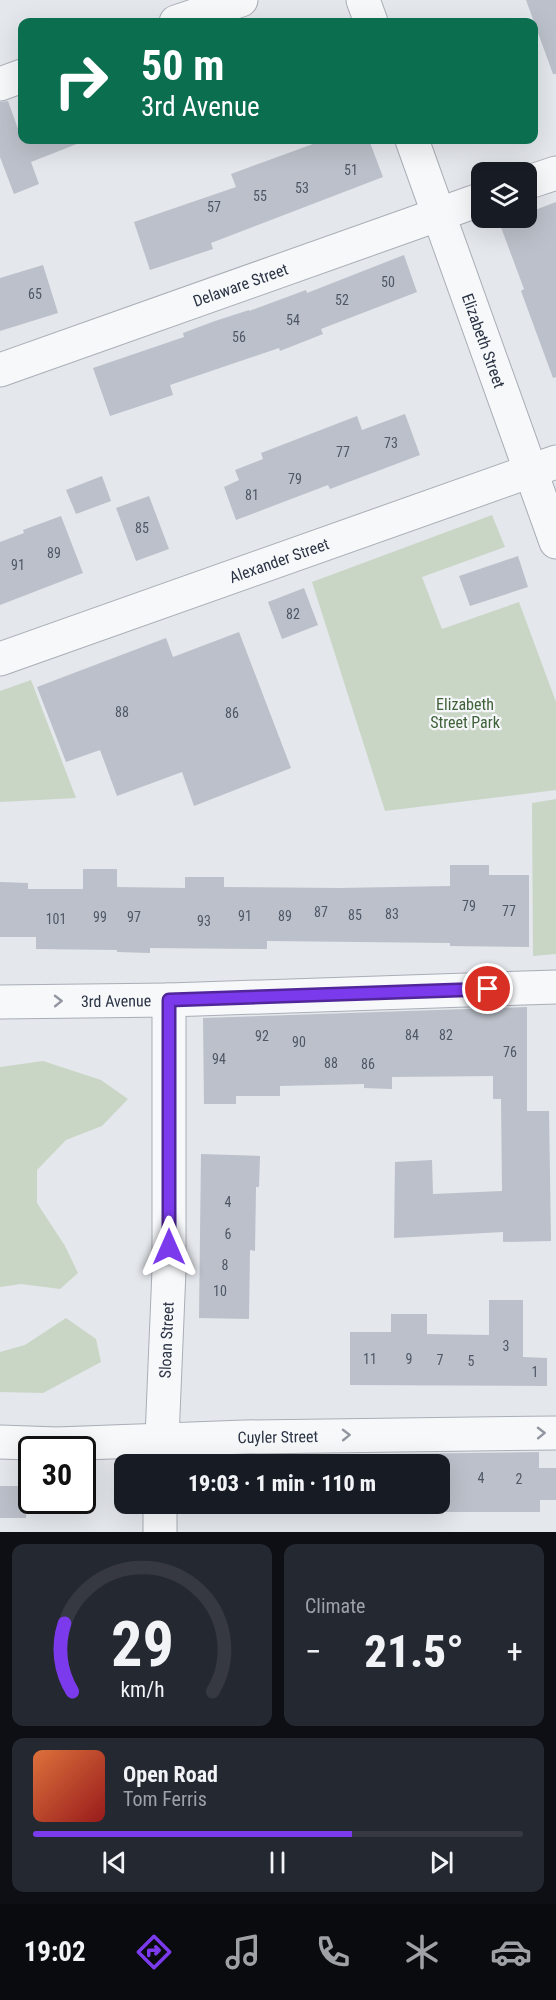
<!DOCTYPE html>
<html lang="en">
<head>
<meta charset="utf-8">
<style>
	body { margin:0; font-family:"Roboto Condensed",sans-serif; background:#242831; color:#f1f3f6; height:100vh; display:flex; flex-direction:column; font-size:22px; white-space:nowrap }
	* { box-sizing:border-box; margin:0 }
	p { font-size:20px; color:#9ea1a6 }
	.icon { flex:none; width:33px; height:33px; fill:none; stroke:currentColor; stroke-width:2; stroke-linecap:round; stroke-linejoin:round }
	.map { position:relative; height:1532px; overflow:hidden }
	.sheet { display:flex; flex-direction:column; gap:12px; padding:12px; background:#0d0f14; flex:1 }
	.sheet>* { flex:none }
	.top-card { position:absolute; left:18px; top:18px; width:520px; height:126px; border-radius:12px; box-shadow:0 6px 24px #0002; background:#0b6e4f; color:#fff; overflow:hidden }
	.buttons { position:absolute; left:471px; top:162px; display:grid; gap:12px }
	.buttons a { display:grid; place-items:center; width:66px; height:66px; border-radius:12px; background:#171b24; box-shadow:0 6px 24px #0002; font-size:30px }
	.speed { position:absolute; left:18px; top:1436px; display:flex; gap:12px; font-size:30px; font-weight:700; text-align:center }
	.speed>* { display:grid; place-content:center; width:78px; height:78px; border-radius:50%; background:#171b24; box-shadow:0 6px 24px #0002; line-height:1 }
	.speed .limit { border:3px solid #111; border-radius:9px; background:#fff; color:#111 }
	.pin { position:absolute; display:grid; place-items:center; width:51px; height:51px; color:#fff; margin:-26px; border:3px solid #fff; border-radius:50%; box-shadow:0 2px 6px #0007 }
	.me { position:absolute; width:66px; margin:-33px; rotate:0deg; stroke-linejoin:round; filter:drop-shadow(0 0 4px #0008) }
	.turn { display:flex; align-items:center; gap:21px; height:126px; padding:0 24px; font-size:27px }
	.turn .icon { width:78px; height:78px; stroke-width:2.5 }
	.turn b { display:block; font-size:42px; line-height:51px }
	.big { font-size:45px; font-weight:800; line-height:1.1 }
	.sheet .widget { flex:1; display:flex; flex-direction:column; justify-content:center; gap:9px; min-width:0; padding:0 21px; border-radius:12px; background:#242831 }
	.sheet .dial { align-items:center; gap:0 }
	.dial svg { height:156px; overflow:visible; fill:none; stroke:#363941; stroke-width:7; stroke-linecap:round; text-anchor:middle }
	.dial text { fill:#f1f3f6; stroke:none }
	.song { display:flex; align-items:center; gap:18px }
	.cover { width:72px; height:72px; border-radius:9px; background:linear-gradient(135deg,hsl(20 70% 55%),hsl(0 70% 35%)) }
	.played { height:6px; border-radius:3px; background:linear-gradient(90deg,#7c3aed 65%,#363941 65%) }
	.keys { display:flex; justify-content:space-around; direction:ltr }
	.heat { display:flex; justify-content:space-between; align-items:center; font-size:33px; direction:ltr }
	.sheet .tiles { flex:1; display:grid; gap:12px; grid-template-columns:1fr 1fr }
	.widget:last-child { grid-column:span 2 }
	.trip { position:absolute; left:114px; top:1454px; width:336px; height:60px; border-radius:12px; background:#171b24; box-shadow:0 6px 24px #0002; font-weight:800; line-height:60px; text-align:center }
	.dock { display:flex; height:96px; justify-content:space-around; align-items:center; background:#090b0e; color:#9ea1a6 }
	.dock .icon { width:42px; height:42px }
	.dock .active { color:#7c3aed }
	.dock b { font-size:27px; color:#f1f3f6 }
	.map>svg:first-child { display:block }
	.green { fill:#c9d6c5 }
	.building { fill:#bbc0ca }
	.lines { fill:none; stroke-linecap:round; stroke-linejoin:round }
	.minor-casing { stroke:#a9aeb7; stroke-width:35 }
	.minor { stroke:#f7f8fa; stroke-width:33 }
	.oneway { stroke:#9196a0 }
	.route-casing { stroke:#51269a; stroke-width:15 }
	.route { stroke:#7c3aed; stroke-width:10 }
	.labels { text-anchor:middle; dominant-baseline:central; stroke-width:4.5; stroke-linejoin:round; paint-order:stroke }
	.number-label { font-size:14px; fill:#4f5766 }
	.street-label { font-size:16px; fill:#2b3445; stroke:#f4f6f9 }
	.park-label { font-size:16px; fill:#3f6138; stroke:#f4f6f9 }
</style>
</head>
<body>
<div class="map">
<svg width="556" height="1532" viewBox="0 0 556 1532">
	<rect width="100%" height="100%" fill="#e4e7ec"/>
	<!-- green -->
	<path class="green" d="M 492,515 L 505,547 L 422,577 L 442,629 L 519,602 L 556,702 L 556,790 L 385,811 L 312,582 Z
		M 31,680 L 76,798 L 0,802 L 0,691 Z
		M 556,799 L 556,954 L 533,956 L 532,803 Z
		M 43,1061 L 101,1080 L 128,1099 L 102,1126 L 66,1140 L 37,1170 L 37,1203 L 65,1246 L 78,1273 L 60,1289 L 21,1284 L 0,1287 L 0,1067 Z
		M 66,1318 L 96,1339 L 101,1362 L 43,1393 L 0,1392 L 0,1352 L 25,1345 Z"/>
	<!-- building -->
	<path class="building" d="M 526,0 L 556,0 L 556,74 L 553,74 Z
		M 8,101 L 22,140 L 82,140 L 82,142 L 31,162 L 39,184 L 14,194 L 0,157 L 0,102 Z
		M 324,140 L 369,140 L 383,177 L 211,243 L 213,249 L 150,270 L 134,222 L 236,187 L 231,174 Z
		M 556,202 L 556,377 L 553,378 L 521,291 L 524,289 L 499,222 L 510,218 L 526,218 L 526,211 L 530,210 L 530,212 Z
		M 404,255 L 417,292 L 321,329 L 323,334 L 280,351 L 279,348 L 170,385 L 173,395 L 110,416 L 93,368 L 184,337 L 183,333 L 215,321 L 249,310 L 249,311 L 306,290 L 307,293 Z
		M 43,265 L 58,313 L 0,331 L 0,278 Z
		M 405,414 L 420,455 L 330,489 L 328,485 L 236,520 L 224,487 L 239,480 L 235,470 L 263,459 L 261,453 L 357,416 L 362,430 Z
		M 102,476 L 111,501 L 76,514 L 66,490 Z
		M 149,496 L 169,549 L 136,561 L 116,508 Z
		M 61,516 L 83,573 L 0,605 L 0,542 L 24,533 L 23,530 Z
		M 518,556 L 528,587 L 470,606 L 459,576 Z
		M 304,588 L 318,625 L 282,639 L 268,602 Z
		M 239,632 L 291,768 L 194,806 L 182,772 L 117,796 L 100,750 L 66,762 L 37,687 L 166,638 L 173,657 Z
		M 450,865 L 489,865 L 489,875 L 529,875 L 529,947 L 450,946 L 450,943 L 267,941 L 267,949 L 150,948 L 150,953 L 117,952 L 117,950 L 36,949 L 36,937 L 0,937 L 0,882 L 28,883 L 28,889 L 83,889 L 83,869 L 117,869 L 117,887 L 185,888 L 185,877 L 224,877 L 224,887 L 339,888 L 450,886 Z
		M 527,1007 L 527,1111 L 549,1111 L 551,1241 L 503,1242 L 503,1232 L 394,1238 L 395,1162 L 432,1160 L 433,1194 L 502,1191 L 501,1099 L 493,1099 L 493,1076 L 392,1077 L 392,1089 L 364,1088 L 364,1084 L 280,1086 L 280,1096 L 236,1096 L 236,1104 L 204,1104 L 203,1018 Z
		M 201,1154 L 260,1156 L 259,1187 L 256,1187 L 255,1251 L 250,1250 L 249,1319 L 199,1318 Z
		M 489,1300 L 523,1300 L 523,1357 L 547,1358 L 547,1386 L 350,1385 L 350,1332 L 391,1332 L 391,1314 L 427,1314 L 427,1334 L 489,1335 Z
		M 539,1452 L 539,1468 L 556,1468 L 556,1500 L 540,1500 L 540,1512 L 390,1512 L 390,1503 L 440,1503 L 440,1464 L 390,1464 L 390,1454 Z
		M 0,1486 L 27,1486 L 26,1518 L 0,1518 Z"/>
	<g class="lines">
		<defs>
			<g id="minor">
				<path d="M 363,0 L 371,22"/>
				<path d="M 176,22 L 241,0"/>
				<path d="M 0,84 L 22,76"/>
				<path id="s1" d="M 412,140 L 556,542"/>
				<path d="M 526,183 L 556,173"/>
				<path id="s2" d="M 0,370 L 482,199"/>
				<path id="s3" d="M 0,659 L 556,462"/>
				<path id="s4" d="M 0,1002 L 169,1000 L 556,987"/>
				<path id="s5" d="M 0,1442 L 57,1444 L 245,1437 L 556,1433"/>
				<path id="s6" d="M 161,1462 L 169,1270 L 169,1000"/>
				<path d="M 160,1532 L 160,1503"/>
			</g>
		</defs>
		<!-- minor casing -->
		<use href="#minor" class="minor-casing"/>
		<!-- minor -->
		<use href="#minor" class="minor"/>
	</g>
	<!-- one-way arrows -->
	<defs><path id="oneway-chevron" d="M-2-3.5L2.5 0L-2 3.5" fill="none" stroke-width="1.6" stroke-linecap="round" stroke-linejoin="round" transform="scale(1.5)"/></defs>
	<g class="oneway">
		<use href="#oneway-chevron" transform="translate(58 1001) rotate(-1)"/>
		<use href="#oneway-chevron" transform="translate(541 1433) rotate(-1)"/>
		<use href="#oneway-chevron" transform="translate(346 1435) rotate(-1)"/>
	</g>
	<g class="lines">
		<defs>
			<path id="route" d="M 169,1247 L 169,1000 L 488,989"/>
		</defs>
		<!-- route casing -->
		<use href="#route" class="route-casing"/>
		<!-- route -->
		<use href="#route" class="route"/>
	</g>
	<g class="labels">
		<!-- number labels -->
		<g class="number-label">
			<text x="351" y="170">51</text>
			<text x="302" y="188">53</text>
			<text x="260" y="196">55</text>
			<text x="214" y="207">57</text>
			<text x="388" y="282">50</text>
			<text x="35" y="294">65</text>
			<text x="342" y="300">52</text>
			<text x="293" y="320">54</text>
			<text x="239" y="337">56</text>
			<text x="391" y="443">73</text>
			<text x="343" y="452">77</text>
			<text x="295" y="479">79</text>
			<text x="252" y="495">81</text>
			<text x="142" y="528">85</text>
			<text x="54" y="553">89</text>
			<text x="18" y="565">91</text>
			<text x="293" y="614">82</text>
			<text x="122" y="712">88</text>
			<text x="232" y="713">86</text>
			<text x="469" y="906">79</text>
			<text x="509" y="911">77</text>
			<text x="321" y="912">87</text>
			<text x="392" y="914">83</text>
			<text x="355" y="915">85</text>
			<text x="245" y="916">91</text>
			<text x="285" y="916">89</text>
			<text x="100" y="917">99</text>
			<text x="134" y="917">97</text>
			<text x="56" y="919">101</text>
			<text x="204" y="921">93</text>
			<text x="412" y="1035">84</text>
			<text x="446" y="1035">82</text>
			<text x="262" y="1036">92</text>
			<text x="299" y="1042">90</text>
			<text x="510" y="1052">76</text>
			<text x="219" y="1059">94</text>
			<text x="331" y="1063">88</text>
			<text x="368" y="1064">86</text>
			<text x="228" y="1202">4</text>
			<text x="228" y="1234">6</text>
			<text x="225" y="1265">8</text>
			<text x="220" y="1291">10</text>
			<text x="506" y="1346">3</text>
			<text x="370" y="1359">11</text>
			<text x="409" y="1359">9</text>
			<text x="440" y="1360">7</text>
			<text x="471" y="1361">5</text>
			<text x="535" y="1372">1</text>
			<text x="481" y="1478">4</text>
			<text x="519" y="1479">2</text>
		</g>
		<!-- street labels -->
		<g class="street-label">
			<text stroke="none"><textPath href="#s2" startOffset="255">Delaware Street</textPath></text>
			<text stroke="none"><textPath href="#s1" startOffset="213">Elizabeth Street</textPath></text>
			<text stroke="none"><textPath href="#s3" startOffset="296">Alexander Street</textPath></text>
			<text stroke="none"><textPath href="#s4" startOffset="116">3rd Avenue</textPath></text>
			<text stroke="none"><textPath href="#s6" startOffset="122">Sloan Street</textPath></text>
			<text stroke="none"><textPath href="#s5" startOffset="278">Cuyler Street</textPath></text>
		</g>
		<!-- park labels -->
		<g class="park-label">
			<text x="465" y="704">Elizabeth<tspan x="465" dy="18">Street Park</tspan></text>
		</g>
	</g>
</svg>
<div class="buttons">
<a><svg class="icon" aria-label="layers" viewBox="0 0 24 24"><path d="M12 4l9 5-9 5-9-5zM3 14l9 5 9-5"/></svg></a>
</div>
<div class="speed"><div class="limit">30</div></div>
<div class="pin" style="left:488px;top:989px;background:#d93025"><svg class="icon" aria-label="arrive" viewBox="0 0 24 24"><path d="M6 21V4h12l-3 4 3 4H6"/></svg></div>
<svg class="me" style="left:169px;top:1247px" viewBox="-20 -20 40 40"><path d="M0-17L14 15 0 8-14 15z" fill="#7c3aed" stroke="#fff" stroke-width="4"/></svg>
<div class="trip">19:03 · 1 min · 110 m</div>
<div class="top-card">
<div class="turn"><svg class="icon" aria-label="right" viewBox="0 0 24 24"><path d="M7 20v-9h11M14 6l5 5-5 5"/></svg><div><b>50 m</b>3rd Avenue</div></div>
</div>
</div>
<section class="sheet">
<div class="tiles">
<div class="widget dial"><svg viewBox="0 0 100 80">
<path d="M14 69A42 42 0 1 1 86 69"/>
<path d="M14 69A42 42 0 0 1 10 34" stroke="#7c3aed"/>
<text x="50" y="56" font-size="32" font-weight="700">29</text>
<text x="50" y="72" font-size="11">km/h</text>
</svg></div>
<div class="widget"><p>Climate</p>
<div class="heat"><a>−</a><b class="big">21.5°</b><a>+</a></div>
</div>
<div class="widget">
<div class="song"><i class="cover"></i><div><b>Open Road</b><p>Tom Ferris</p></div></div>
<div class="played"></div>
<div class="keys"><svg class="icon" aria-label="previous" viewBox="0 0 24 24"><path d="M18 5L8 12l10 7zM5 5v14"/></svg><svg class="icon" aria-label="pause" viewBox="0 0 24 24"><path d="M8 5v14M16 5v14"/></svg><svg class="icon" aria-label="next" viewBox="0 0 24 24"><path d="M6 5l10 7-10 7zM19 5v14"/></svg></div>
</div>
</div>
</section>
<nav class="dock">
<b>19:02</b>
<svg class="icon active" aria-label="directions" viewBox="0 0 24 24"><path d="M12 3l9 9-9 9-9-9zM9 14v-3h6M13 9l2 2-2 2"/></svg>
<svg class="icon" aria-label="music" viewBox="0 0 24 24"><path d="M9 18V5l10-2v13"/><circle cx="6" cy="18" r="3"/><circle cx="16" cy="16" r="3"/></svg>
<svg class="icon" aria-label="phone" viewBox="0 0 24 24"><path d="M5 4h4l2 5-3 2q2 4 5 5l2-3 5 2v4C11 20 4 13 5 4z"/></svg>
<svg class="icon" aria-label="climate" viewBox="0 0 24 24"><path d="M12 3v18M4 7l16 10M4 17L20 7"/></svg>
<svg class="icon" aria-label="car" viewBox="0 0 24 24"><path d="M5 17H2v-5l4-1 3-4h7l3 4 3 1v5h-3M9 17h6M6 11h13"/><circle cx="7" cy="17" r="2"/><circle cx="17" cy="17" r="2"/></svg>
</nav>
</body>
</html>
